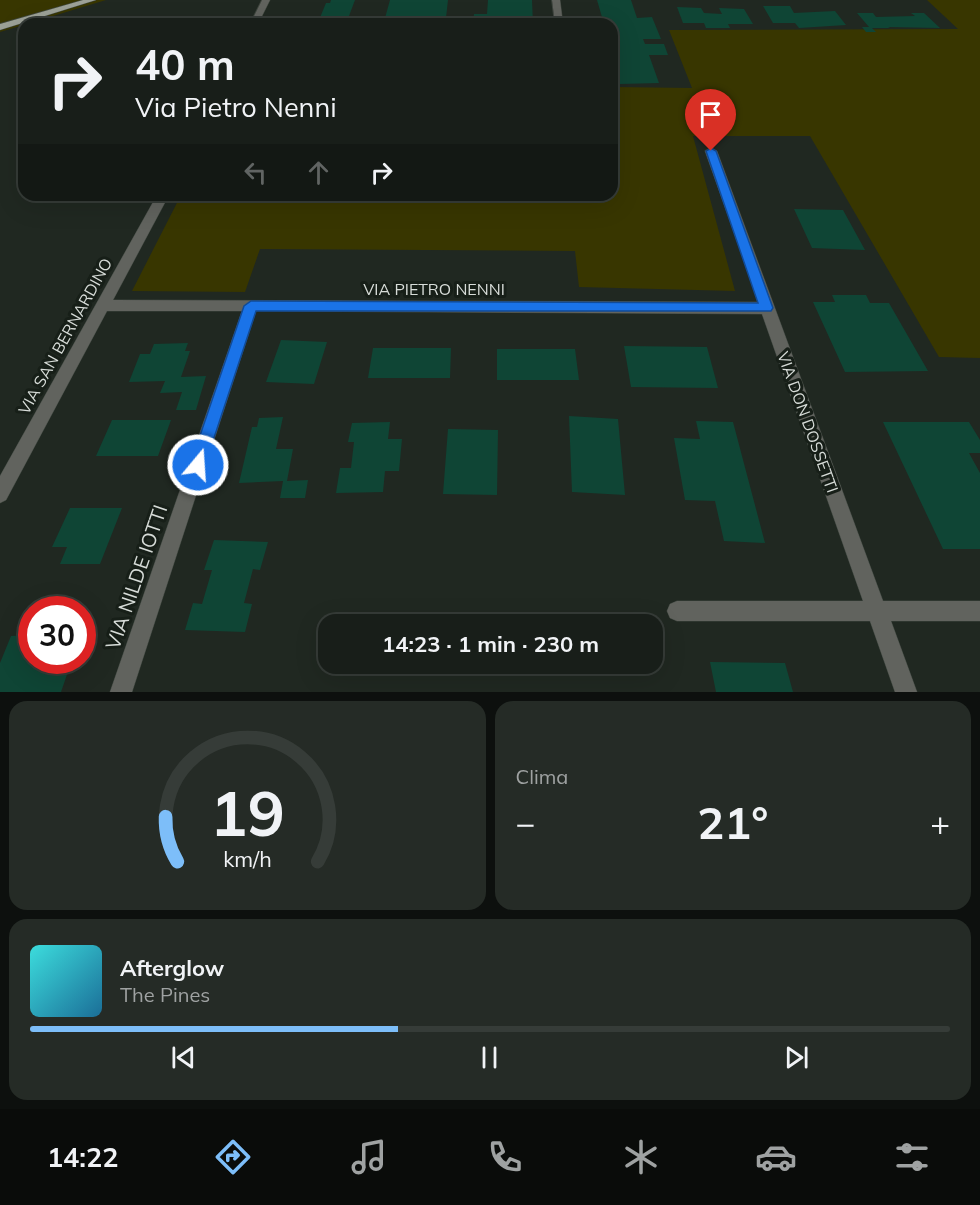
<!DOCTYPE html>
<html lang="it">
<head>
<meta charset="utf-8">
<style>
	body { margin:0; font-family:Mulish,sans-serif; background:#252b26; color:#f1f3f6; height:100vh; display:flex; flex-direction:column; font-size:22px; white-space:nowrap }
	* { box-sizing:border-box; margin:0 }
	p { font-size:20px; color:#9fa2a2 }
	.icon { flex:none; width:33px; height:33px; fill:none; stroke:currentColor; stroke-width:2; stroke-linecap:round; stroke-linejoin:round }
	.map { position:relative; height:692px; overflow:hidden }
	.drawer { display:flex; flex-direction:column; gap:9px; padding:9px; background:#0d100e; flex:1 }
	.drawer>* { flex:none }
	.guide { position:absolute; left:18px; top:18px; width:600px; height:183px; border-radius:18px; box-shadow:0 6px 24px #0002,0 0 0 2px #363c38; background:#181e19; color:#f1f3f6; overflow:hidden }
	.speed { position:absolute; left:18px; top:596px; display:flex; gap:12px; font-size:30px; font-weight:700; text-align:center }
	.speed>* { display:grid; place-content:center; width:78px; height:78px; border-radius:50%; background:#181e19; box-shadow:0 6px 24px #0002,0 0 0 2px #363c38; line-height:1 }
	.speed .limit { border:9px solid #d22; background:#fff; color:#111 }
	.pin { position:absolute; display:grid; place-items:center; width:51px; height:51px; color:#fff; margin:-62px -26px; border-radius:50% 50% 50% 0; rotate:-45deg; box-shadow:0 0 6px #0007 }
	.pin .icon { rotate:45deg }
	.me { position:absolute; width:66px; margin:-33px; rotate:18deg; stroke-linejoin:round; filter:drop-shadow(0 0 4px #0008) }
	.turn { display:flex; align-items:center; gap:21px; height:126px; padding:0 18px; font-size:27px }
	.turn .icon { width:78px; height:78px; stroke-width:2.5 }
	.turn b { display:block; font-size:42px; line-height:51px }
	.lanes { display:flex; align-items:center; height:57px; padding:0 18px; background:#0003; justify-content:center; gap:30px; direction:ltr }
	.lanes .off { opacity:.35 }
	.big { font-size:45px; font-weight:700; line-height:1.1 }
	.drawer .tile { flex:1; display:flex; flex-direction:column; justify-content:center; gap:9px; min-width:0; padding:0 21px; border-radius:18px; background:#252b26 }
	.drawer .dial { align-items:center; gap:0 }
	.dial svg { height:156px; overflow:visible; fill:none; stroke:#363c38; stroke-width:7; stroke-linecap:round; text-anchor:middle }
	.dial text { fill:#f1f3f6; stroke:none }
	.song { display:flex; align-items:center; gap:18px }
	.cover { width:72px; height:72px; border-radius:9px; background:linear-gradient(135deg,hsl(180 70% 55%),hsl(200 70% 35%)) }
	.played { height:6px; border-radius:3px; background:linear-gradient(90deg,#7dbef9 40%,#363c38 40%) }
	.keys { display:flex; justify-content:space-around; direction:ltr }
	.heat { display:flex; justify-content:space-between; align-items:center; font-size:33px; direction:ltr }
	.drawer .tiles { flex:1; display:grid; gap:9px; grid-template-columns:1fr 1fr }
	.tile:last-child { grid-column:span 2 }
	.trip { position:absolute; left:318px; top:614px; width:345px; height:60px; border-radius:18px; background:#181e19; box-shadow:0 6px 24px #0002,0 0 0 2px #363c38; font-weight:700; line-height:60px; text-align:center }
	.tabs { display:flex; height:96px; justify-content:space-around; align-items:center; background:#0a0c0a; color:#9fa2a2 }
	.tabs .icon { width:42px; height:42px }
	.tabs .active { color:#7dbef9 }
	.tabs b { font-size:27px; color:#f1f3f6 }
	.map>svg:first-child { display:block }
	.green { fill:#383600 }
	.building { fill:#0f4535 }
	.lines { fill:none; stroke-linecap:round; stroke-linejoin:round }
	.minor-casing { stroke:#3d453e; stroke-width:1 }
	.major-casing { stroke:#3d453e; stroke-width:1 }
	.minor { fill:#61635e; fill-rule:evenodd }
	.major { fill:#9ca197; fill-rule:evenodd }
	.route { fill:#1a73e8; stroke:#114b97; stroke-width:1.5 }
	.labels { text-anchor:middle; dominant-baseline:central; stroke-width:6; stroke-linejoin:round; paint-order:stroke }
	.street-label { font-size:16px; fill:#d7dcd8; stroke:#171f18 }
	.near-street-label { font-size:20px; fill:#d7dcd8; stroke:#171f18 }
</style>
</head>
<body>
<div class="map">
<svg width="980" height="692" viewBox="0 0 980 692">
	<rect width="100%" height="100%" fill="#202821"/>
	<!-- green -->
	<path class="green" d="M 0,0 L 106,0 L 0,32 Z
		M 927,0 L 980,0 L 980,358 L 939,357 L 810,136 L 693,136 L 735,291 L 579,287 L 575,251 L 260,249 L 245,292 L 132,291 L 181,195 L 612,195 L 612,87 L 692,88 L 669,30 L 958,29 Z"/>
	<!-- building -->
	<path class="building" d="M 331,0 L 355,0 L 346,24 L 320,24 L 322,20 L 319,20 L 326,3 L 330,3 Z
		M 390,0 L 448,0 L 446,18 L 385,18 Z
		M 488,0 L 532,0 L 533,24 L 473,24 L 474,14 L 487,14 Z
		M 597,0 L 631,0 L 637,18 L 652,17 L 661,39 L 643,39 L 645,44 L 664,44 L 668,55 L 649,55 L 659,83 L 620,84 L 612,55 L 612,24 L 604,24 Z
		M 763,6 L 790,6 L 794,13 L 835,11 L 846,25 L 799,28 L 795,23 L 773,23 Z
		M 677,7 L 701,8 L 704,13 L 722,14 L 719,8 L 744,9 L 753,24 L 728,24 L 730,28 L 706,28 L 704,23 L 683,23 Z
		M 857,13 L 873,13 L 876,17 L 915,16 L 911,13 L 924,13 L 940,28 L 888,27 L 890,28 L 872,28 L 876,32 L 866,32 L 862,27 L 869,27 Z
		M 794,209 L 843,210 L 865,250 L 812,248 Z
		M 832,295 L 866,295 L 870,303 L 889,303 L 928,371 L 845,372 L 813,302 L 835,302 Z
		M 281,340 L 327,342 L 314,384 L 266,382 Z
		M 188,343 L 185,351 L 190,351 L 181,377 L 206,376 L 196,410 L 176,410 L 182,392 L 160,393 L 165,381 L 129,382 L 140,354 L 150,354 L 154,344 Z
		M 624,346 L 707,347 L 718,388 L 631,387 Z
		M 373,348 L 451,348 L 450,378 L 368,378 Z
		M 497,349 L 575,349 L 579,380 L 497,380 Z
		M 569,416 L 618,419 L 625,495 L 572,492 Z
		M 283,417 L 276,449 L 293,449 L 287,481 L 308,480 L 305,498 L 280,498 L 283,481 L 239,483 L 252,427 L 257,427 L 259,418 Z
		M 112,420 L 171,420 L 158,456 L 96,456 Z
		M 696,421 L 733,422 L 765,543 L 724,541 L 715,501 L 685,500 L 674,438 L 700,439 Z
		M 390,422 L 388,439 L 402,439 L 399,471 L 385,471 L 383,492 L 336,493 L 340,468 L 351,468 L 354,442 L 348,442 L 352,423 Z
		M 883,422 L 969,422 L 980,440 L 980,453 L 969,453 L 980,473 L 980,549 L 943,549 Z
		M 448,429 L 498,430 L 497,495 L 443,494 Z
		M 70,508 L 122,508 L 100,564 L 60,564 L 67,547 L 52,547 Z
		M 214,540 L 268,542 L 260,570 L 253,569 L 244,603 L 252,604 L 245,632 L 185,630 L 193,603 L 202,604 L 212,570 L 204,570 Z
		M 32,635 L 32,660 L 72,660 L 61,692 L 0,692 L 0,663 L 11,636 Z
		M 710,662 L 785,663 L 793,692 L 716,692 Z"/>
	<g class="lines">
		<defs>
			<path id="minor" d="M 262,0 L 270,0 L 258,24 L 250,24 Z
				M 552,0 L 560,0 L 563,24 L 555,24 Z
				M 711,148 L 717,151 L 883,601 L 980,601 L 980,621 L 891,621 L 917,692 L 895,692 L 870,621 L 677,621 L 670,618 L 667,611 L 670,604 L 677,601 L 863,601 L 762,314 L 256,311 L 132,692 L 110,692 L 242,311 L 107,311 L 6,500 L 0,503 L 0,476 L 157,195 L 169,195 L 113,300 L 759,302 L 705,151 Z"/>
			<path id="major" d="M 83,0 L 96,0 L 0,30 L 0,24 Z"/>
		</defs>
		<!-- minor casing -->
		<use href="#minor" class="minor-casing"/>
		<!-- major casing -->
		<use href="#major" class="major-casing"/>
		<!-- minor -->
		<use href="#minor" class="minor"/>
		<!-- major -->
		<use href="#major" class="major"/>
	</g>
	<!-- route -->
	<path class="route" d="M 711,148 L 716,151 L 773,308 L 771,311 L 256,311 L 205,465 L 203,470 L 198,472 L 192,470 L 190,465 L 244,306 L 251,301 L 758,303 L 706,151 Z"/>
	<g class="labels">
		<!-- street labels -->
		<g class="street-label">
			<text x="434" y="289">VIA PIETRO NENNI</text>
			<text transform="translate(65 336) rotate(-61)">VIA SAN BERNARDINO</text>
			<text transform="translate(808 422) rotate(70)">VIA DON DOSSETTI</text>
		</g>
		<!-- near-street labels -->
		<g class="near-street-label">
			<text transform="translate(136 577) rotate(-71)">VIA NILDE IOTTI</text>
		</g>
	</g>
</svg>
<div class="speed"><div class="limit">30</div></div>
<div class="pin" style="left:711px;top:151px;background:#d93025"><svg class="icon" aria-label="arrive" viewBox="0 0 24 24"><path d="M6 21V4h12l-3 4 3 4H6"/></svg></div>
<svg class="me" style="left:198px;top:465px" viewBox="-20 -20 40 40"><circle r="17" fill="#1a73e8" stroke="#fff" stroke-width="3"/><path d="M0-11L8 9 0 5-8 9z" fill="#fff"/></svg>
<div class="trip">14:23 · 1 min · 230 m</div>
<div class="guide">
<div class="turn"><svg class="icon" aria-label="right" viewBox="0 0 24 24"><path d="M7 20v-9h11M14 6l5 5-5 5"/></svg><div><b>40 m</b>Via Pietro Nenni</div></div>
<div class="lanes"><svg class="icon off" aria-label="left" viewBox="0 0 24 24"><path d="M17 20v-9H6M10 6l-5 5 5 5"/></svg><svg class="icon off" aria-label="ahead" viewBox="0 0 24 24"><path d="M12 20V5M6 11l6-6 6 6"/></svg><svg class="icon" aria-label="right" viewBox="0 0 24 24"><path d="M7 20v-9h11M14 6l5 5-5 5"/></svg></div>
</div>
</div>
<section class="drawer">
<div class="tiles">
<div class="tile dial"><svg viewBox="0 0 100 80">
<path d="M14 69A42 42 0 1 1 86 69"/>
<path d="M14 69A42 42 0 0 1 8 46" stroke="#7dbef9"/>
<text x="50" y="56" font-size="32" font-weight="700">19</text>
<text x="50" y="72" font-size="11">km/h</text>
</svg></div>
<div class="tile"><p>Clima</p>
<div class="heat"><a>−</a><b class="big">21°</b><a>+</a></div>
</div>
<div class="tile">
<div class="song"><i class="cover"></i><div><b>Afterglow</b><p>The Pines</p></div></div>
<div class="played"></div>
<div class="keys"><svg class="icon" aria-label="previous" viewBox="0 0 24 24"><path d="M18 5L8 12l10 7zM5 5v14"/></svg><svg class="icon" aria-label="pause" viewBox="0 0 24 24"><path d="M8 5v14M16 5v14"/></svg><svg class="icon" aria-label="next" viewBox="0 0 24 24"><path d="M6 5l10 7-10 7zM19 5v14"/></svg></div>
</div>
</div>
</section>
<nav class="tabs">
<b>14:22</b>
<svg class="icon active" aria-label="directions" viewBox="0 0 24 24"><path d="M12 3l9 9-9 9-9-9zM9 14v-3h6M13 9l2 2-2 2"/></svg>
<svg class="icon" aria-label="music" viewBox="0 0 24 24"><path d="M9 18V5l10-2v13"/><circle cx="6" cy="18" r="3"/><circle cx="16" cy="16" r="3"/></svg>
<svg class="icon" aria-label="phone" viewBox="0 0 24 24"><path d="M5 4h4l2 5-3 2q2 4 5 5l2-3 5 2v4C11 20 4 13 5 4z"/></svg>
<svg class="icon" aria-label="climate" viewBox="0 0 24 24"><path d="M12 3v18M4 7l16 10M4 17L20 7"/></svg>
<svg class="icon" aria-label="car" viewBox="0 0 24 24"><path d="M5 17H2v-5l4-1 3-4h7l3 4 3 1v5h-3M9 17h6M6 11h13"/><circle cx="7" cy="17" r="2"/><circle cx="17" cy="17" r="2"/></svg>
<svg class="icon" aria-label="filters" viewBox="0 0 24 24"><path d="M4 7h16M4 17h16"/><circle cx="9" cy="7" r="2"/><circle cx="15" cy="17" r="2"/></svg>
</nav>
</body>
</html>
